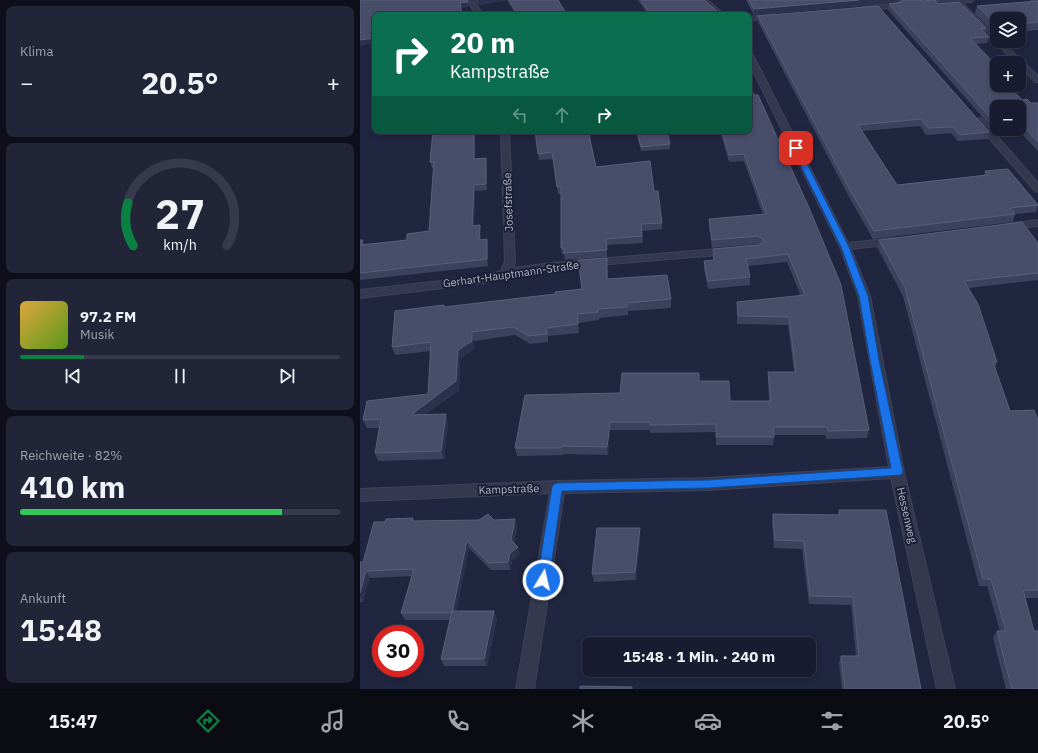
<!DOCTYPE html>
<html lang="de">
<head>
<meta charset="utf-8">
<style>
	body { margin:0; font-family:"IBM Plex Sans",sans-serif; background:#222538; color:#f1f3f6; height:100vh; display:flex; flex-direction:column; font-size:15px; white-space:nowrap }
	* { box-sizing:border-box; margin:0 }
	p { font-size:13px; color:#9fa1ab }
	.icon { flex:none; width:22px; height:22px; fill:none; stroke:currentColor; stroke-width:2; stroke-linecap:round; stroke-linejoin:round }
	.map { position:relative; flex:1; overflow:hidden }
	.drawer { display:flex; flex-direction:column; gap:6px; padding:6px; background:#0e0f1a; width:360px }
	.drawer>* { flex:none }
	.guide { position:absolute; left:12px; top:12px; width:380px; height:122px; border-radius:8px; box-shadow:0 2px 6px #0003,0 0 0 1px #373a4c; background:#0b6e4f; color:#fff; overflow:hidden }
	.buttons { position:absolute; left:630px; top:12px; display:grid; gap:8px }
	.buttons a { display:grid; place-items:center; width:36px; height:36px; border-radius:8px; background:#191c30; box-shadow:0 2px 6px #0003,0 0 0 1px #373a4c; font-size:20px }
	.speed { position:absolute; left:12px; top:625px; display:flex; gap:8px; font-size:20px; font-weight:700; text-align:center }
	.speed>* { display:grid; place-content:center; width:52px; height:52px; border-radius:50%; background:#191c30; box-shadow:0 2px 6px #0003,0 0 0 1px #373a4c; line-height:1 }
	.speed .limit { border:6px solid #d22; background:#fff; color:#111 }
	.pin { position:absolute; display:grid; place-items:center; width:34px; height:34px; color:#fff; margin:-17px; border-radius:8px; box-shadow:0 2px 6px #0006 }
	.me { position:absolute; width:44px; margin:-22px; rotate:9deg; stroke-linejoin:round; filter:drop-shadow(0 0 3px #0008) }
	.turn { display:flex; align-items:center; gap:14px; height:84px; padding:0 12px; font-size:18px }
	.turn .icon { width:52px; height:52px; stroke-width:2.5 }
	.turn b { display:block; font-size:28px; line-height:34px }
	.lanes { display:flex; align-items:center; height:38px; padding:0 12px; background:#0003; justify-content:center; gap:20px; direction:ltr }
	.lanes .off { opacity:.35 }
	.big { font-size:30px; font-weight:700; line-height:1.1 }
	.drawer .widget { flex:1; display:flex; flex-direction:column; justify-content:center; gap:6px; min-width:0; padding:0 14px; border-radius:8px; background:#222538 }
	.drawer .dial { align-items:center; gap:0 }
	.dial svg { height:104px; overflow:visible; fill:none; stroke:#373a4c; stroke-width:7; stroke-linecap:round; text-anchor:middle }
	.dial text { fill:#f1f3f6; stroke:none }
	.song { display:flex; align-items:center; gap:12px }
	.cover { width:48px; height:48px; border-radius:6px; background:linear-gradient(135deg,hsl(40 70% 55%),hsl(90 70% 35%)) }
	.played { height:4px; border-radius:2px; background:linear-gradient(90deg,#0b8043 20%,#373a4c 20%) }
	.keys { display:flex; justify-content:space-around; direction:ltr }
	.heat { display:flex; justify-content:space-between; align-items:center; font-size:22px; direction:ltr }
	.charge { height:6px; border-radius:3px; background:linear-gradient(90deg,#34c759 82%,#373a4c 0) }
	.trip { position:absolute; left:222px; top:637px; width:234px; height:40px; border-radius:8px; background:#191c30; box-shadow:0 2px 6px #0003,0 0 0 1px #373a4c; font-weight:700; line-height:40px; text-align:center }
	.menu { display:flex; height:64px; justify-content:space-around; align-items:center; background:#0a0b13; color:#9fa1ab }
	.menu .icon { width:28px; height:28px }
	.menu .selected { color:#0b8043 }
	.menu b { font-size:18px; color:#f1f3f6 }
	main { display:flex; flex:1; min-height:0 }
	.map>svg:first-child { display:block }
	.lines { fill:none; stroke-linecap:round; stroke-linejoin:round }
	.street-casing { stroke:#3e4258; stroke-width:2 }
	.street { fill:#35394f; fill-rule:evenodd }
	.wall { fill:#3c425e; fill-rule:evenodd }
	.shaded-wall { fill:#2c314d }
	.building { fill:#484e6a; stroke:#595e79 }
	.route { fill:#1a73e8; stroke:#114b97 }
	.labels { text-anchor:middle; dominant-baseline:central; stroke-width:4; stroke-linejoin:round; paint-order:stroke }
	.street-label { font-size:11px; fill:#b1b4ca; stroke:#1b1f34 }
</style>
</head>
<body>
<main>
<section class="drawer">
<div class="widget"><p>Klima</p>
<div class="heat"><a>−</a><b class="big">20.5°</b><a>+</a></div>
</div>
<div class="widget dial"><svg viewBox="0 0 100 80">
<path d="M14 69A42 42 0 1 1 86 69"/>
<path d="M14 69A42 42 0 0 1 10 36" stroke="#0b8043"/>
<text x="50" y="56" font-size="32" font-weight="700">27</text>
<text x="50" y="72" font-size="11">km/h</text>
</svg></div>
<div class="widget">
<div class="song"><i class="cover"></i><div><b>97.2 FM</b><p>Musik</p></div></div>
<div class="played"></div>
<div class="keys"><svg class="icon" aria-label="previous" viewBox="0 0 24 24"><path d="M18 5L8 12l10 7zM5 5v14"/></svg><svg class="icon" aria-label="pause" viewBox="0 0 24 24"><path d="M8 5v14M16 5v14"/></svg><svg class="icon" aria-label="next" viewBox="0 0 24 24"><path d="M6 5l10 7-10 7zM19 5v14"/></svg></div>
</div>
<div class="widget"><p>Reichweite · 82%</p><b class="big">410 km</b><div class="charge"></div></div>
<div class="widget"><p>Ankunft</p><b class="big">15:48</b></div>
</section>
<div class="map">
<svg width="678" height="689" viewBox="0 0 678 689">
	<rect width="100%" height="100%" fill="#212640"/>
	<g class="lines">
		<defs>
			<path id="street" d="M 107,0 L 113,0 L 124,15 L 116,15 Z
				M 340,0 L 347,0 L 365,15 L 357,15 Z
				M 586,0 L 614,0 L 611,2 L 602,3 L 637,37 L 637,41 L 641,41 L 678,76 L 678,82 L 675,82 L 659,66 L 659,63 L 656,63 L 595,3 L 562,6 L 559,4 L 562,2 Z
				M 539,4 L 541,5 L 541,7 L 504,10 L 501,8 L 504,6 Z
				M 414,14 L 418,16 L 416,17 L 389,21 L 389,17 Z
				M 389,53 L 393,55 L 488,243 L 534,238 L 539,241 L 534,244 L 491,249 L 510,296 L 544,472 L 595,689 L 577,689 L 531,478 L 348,490 L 204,493 L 174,689 L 156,689 L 190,493 L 0,501 L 0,489 L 198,481 L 348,478 L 529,467 L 498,296 L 480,247 L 389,63 Z
				M 619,118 L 622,119 L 678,183 L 678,192 L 675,191 L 616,123 L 615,121 Z
				M 141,131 L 149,131 L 155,261 L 153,268 L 191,263 L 369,248 L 374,251 L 369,254 L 191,269 L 147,276 L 125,283 L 0,298 L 0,290 L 125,276 L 141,271 L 145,261 Z
				M 678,220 L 678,226 L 647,230 L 642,227 L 647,224 Z"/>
		</defs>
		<!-- street casing -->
		<use href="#street" class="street-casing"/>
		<!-- street -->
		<use href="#street" class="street"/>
	</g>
	<!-- wall -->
	<path class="wall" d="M 115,0 L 198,0 L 207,15 L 156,15 L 147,0 L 119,5 Z
		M 278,0 L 344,0 L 359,15 L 288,15 Z
		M 386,0 L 567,0 L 561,1 L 562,1 L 578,4 L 626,28 L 625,33 L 629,37 L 627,43 L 615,44 L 634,63 L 632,68 L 662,100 L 671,103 L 678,103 L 678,151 L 663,135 L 640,137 L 528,10 L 529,4 L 539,3 L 394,15 ZM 637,107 L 659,129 L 637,129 Z
		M 671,0 L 678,0 L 678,30 L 659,32 L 659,19 L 637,19 L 637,33 L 636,34 L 615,14 L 617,6 L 670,2 Z
		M 398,16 L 629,132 L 628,139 L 598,141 L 591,133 L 566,135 L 560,126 L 502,131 L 537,185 L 624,175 L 625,171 L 678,205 L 676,212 L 655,214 L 653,222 L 513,239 L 489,197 L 398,22 Z
		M 53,131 L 115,131 L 115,159 L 127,164 L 127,190 L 115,191 L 114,225 L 121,231 L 121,240 L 127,239 L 128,246 L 128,266 L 0,280 L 0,240 L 4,244 L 47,240 L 69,231 L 73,168 L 72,168 L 70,162 L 73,133 L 54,135 Z
		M 175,131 L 242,131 L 229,132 L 236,167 L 294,191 L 302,223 L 302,229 L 282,231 L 283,243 L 247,245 L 247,257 L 205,260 L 204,254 L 202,254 L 201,248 L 201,194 L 198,194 L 193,159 L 179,160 Z
		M 276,131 L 307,131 L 310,144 L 310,149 L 281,151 Z
		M 360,131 L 389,131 L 509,430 L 507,438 L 466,439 L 466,435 L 414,435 L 413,445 L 356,445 L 356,432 L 290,433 L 290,430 L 250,430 L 248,455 L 203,454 L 203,455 L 157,456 L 155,448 L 260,393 L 339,381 L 370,401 L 409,401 L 408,380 L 408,372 L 434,372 L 428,325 L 377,324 L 377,302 L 441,296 L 427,262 L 388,266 L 390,277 L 390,285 L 348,289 L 344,269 L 344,261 L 353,261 L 353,249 L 399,244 L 398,244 L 352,248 L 349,226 L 349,219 L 403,215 L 384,161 L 369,162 Z
		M 519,240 L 678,243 L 678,280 L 609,288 L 637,362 L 635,368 L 650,411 L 678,420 L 678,598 L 665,598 L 678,689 L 646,689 L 633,638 L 637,631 L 640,631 L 627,586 L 619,586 L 543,296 L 517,247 Z
		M 247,266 L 248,279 L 311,299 L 311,308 L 268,311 L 268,315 L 239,318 L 239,320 L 218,323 L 219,333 L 188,336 L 188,342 L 170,344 L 155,335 L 114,341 L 114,349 L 100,359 L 99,390 L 66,414 L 88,422 L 84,459 L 18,461 L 15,453 L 19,428 L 7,428 L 3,420 L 68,394 L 71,351 L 35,355 L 32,347 L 84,305 L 84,307 L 195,294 L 222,289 Z
		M 479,510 L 561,689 L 482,689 L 479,663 L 481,656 L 496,656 L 491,605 L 449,604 L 442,549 L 414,548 L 412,522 L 413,514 L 478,515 Z
		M 53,518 L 54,521 L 134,520 L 157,527 L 154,543 L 160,554 L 152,561 L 150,570 L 131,570 L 109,548 L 96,611 L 137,619 L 127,666 L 84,666 L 81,659 L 90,620 L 45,620 L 41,613 L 52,576 L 10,578 L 3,602 L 0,602 L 0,562 L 3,562 L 25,522 Z
		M 280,536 L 276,580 L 234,582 L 232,574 Z"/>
	<!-- shaded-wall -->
	<path class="shaded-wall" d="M 118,0 L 147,0 L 119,5 Z
		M 499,0 L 539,0 L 539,3 L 394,15 L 394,9 Z
		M 108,2 L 109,7 L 101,8 L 100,3 Z
		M 15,38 L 15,43 L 0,46 L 0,40 Z
		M 114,131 L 115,131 L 115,166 L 114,159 Z
		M 126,158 L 127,164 L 127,190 L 126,184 Z
		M 114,185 L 115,191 L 113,232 L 112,226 Z
		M 120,225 L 121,231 L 121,247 L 119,240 Z
		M 127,239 L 128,246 L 128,266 L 127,259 Z
		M 112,332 L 114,341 L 114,349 L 100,359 L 99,390 L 54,423 L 51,415 L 96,381 L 98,350 Z
		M 86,414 L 88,422 L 84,459 L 81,451 Z
		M 250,422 L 250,430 L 248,455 L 247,447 Z
		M 155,519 L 157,527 L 154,548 L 151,540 Z
		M 280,528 L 280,536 L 276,580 L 275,572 Z
		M 107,541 L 109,548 L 95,620 L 92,613 Z
		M 158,547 L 160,554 L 152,561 L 150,570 L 148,562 L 150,553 Z
		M 6,571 L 10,578 L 3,602 L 0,596 L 0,593 Z
		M 134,611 L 137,619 L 127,666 L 124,659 Z"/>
	<!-- building -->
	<path class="building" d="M 0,0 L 107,0 L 108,2 L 100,3 L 102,15 L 15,15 L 15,38 L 0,40 Z
		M 149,0 L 198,0 L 207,15 L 158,15 Z
		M 281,0 L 344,0 L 357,11 L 359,15 L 291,15 Z
		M 389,0 L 499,0 L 394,9 Z
		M 542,0 L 560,0 L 562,1 L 575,0 L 578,4 L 599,2 L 626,28 L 621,29 L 629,37 L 610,38 L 634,63 L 628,64 L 637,73 L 637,85 L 648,85 L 662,100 L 667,99 L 671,103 L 678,103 L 678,142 L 665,128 L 659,129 L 659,107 L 637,107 L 637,125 L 529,4 L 542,2 Z
		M 678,1 L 678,22 L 659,24 L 659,19 L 637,19 L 637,25 L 617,6 Z
		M 518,6 L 629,132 L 600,135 L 593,127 L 568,128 L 561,119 L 498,125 L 537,185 L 628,175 L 625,171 L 648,169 L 678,205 L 650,208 L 655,214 L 514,231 L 490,190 L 398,16 Z
		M 389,84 L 394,95 L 398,95 L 450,210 L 481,285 L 509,430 L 468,431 L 467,427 L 413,427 L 414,437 L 356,437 L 356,424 L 290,425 L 290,422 L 250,422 L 247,447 L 202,446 L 201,448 L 155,448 L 165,395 L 260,393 L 262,373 L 339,373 L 339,381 L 369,381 L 370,401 L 411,401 L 408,372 L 436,372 L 429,317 L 378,316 L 377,302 L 445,295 L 428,254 L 386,259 L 390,277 L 348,281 L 344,261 L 354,260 L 353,249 L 399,245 L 405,241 L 398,236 L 352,240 L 349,219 L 406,214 L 384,154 L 369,155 L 362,131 L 389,131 Z
		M 641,129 L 656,129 L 642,130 Z
		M 73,131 L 114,131 L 114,159 L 126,158 L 126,184 L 114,185 L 112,226 L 120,225 L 119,240 L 127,239 L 127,259 L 0,273 L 0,240 L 3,240 L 2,245 L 47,240 L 47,234 L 69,231 L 74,162 L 70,162 Z
		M 175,131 L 228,131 L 236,167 L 290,161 L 294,191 L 298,191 L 302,223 L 281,224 L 282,236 L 246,239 L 247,250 L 204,253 L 204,248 L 201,248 L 201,187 L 197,187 L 192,152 L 178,154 Z
		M 277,131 L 307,131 L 310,144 L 281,147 Z
		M 662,222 L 678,243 L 678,273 L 604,281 L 618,304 L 637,362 L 633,362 L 650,411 L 674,410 L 678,420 L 678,590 L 663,590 L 674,631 L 678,631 L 678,689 L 652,689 L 637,631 L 646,631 L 631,579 L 623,579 L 545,288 L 519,240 Z
		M 247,258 L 247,279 L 307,275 L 311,299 L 267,303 L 267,307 L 238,309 L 238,312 L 217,314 L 218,324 L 186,328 L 187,334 L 169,336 L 153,327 L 112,332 L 112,341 L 98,350 L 96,381 L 51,415 L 86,414 L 81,451 L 15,453 L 21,419 L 3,420 L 7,401 L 68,394 L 71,342 L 32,347 L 35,311 L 84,305 L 84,307 L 195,294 L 195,292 L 222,289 L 218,260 Z
		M 479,510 L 526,510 L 561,689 L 485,689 L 481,656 L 499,656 L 493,597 L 450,596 L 444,541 L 415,540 L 413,514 L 480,515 Z
		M 128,514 L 134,520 L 155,519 L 151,540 L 158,547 L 150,553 L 148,562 L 129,563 L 107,541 L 92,613 L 41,613 L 54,569 L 6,571 L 0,593 L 0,562 L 3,562 L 14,522 L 25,522 L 26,519 L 53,518 L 52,521 L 119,520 Z
		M 237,528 L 280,528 L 275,572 L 232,574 Z
		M 92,611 L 134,611 L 124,659 L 81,659 Z
		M 220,686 L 272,687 L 272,689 L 220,689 Z"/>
	<!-- route -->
	<path class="route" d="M 433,146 L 439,148 L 489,247 L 508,296 L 519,360 L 543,472 L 541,475 L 348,488 L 202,491 L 189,580 L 187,584 L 183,586 L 179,584 L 177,580 L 192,487 L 194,484 L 198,483 L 348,480 L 531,468 L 510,360 L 499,296 L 481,247 L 432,148 Z"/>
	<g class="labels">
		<!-- street labels -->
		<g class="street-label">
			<text transform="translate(148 202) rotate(-92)">Josefstraße</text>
			<text transform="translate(151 274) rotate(-8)">Gerhart-Hauptmann-Straße</text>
			<text transform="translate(149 489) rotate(-2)">Kampstraße</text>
			<text transform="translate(547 515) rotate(77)">Hessenweg</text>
		</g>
	</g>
</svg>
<div class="buttons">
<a><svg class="icon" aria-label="layers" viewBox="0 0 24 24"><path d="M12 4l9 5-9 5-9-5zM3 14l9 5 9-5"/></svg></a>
<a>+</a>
<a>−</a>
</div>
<div class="speed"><div class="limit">30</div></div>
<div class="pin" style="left:436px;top:148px;background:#d93025"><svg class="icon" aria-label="arrive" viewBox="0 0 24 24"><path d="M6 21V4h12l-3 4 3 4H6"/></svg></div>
<svg class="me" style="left:183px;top:580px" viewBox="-20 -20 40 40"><circle r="17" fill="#1a73e8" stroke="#fff" stroke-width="3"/><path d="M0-11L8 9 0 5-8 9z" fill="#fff"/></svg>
<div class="trip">15:48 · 1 Min. · 240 m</div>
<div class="guide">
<div class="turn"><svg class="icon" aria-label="right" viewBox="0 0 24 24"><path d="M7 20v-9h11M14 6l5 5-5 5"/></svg><div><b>20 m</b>Kampstraße</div></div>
<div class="lanes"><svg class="icon off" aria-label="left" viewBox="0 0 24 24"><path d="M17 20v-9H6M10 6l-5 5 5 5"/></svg><svg class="icon off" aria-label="ahead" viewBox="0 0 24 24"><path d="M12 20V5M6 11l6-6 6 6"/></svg><svg class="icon" aria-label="right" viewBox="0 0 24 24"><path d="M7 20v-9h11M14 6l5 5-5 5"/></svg></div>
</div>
</div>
</main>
<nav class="menu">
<b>15:47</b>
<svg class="icon selected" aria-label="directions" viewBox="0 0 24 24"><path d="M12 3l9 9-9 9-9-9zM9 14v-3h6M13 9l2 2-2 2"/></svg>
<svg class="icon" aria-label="music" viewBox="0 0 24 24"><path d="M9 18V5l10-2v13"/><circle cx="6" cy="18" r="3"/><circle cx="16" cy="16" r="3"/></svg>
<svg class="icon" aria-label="phone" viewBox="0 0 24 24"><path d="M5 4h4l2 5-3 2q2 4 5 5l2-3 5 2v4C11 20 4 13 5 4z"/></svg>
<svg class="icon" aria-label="climate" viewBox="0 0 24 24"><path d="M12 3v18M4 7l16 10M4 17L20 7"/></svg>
<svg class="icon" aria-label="car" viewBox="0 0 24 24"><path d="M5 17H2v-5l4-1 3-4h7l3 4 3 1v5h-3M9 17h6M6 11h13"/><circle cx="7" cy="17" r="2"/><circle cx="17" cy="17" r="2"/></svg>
<svg class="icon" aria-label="filters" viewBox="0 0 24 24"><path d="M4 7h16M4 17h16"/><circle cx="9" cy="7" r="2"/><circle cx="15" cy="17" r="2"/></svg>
<b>20.5°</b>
</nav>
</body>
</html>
